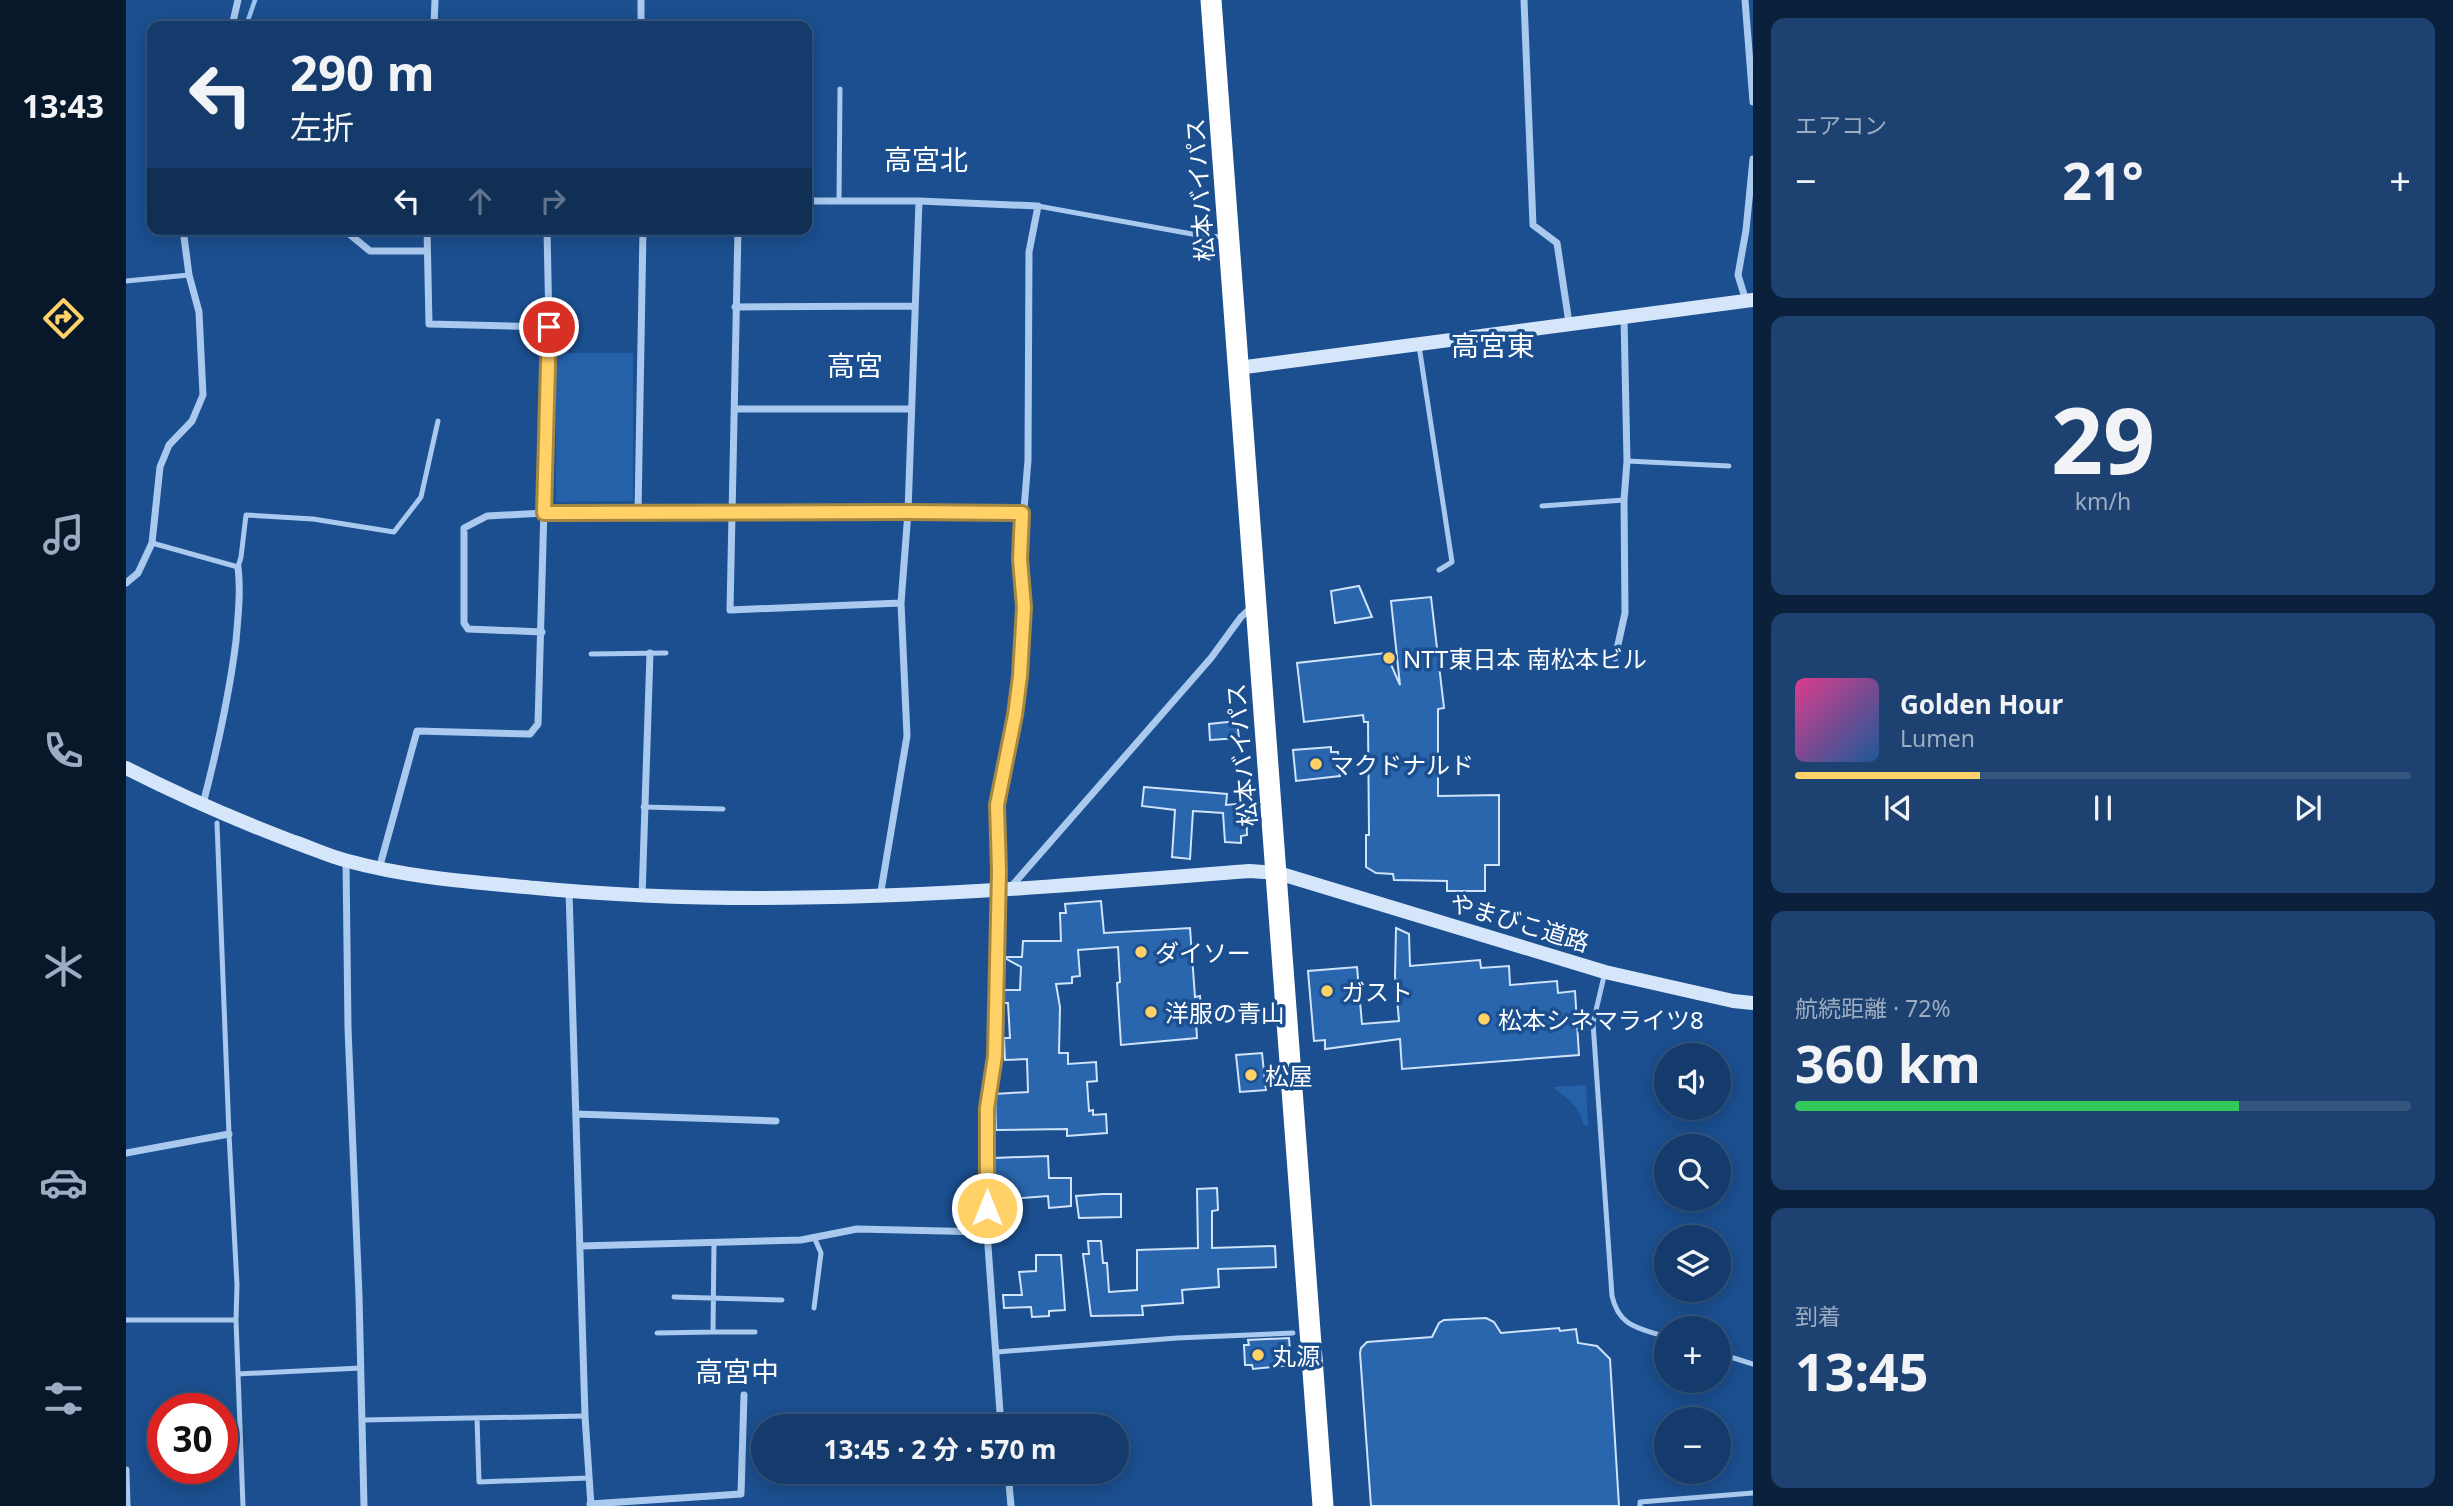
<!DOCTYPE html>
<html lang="ja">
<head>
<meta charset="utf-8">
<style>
	body { margin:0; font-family:"Noto Sans","Noto Sans JP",sans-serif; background:#1d4271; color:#f1f3f6; height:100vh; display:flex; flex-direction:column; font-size:26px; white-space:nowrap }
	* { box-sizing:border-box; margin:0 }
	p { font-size:23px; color:#9dadc1 }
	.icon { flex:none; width:38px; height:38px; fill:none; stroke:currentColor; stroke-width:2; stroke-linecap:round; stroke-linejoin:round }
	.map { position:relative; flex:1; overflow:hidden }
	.drawer { display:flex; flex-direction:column; gap:18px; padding:18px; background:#0b203b; width:700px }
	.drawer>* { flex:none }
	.top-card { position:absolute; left:21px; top:21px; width:665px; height:214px; border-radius:14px; box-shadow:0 4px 18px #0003,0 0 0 2px #33557e; background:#143b6b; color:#f1f3f6; overflow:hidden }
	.tools { position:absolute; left:1528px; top:1043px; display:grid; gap:14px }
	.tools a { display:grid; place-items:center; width:77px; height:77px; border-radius:50%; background:#143b6b; box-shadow:0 4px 18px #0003,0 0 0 2px #33557e; font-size:35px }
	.speed { position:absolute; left:21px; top:1393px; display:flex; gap:14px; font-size:35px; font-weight:700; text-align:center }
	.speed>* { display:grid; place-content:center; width:91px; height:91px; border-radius:50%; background:#143b6b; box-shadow:0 4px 18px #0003,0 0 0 2px #33557e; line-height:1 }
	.speed .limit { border:10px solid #d22; background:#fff; color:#111 }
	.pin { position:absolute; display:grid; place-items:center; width:60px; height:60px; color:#fff; margin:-30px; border:4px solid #fff; border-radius:50%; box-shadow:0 2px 7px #0007 }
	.me { position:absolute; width:77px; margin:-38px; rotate:0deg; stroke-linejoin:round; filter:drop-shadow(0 0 5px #0008) }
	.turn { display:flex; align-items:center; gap:24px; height:147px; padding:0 28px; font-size:32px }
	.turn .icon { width:91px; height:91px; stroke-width:2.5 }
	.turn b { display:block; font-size:49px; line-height:60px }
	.lanes { display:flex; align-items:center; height:66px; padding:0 28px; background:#0003; justify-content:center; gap:35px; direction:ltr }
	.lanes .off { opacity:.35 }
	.big { font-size:52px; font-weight:700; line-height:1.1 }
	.drawer .tile { flex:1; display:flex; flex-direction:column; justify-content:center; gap:10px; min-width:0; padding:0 24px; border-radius:14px; background:#1d4271 }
	.drawer .dial { align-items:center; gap:0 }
	.dial b { font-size:91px; line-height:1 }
	.song { display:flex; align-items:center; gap:21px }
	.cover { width:84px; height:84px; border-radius:10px; background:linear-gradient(135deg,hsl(330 70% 55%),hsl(210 70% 35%)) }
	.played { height:7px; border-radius:4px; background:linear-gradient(90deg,#ffd166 30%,#33557e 30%) }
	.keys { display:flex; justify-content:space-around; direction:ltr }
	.heat { display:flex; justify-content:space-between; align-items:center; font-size:38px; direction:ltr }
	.charge { height:10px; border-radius:5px; background:linear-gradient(90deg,#34c759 72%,#33557e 0) }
	.trip { position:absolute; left:625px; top:1414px; width:378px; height:70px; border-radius:35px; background:#143b6b; box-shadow:0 4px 18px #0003,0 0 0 2px #33557e; font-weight:700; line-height:70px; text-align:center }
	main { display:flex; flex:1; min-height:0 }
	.menu { display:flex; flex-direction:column; width:126px; justify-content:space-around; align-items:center; background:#08182b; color:#9dadc1 }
	.menu .icon { width:49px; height:49px }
	.menu .selected { color:#ffd166 }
	.menu b { font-size:32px; color:#f1f3f6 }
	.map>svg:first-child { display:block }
	.green { fill:#2461a8 }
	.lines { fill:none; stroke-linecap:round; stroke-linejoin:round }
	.stream { stroke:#9cc4f0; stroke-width:4.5 }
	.building { fill:#2a66ad; stroke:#cfe3fa; stroke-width:2 }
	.lane { stroke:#a9c9ee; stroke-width:5 }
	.street { stroke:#a9c9ee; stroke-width:7 }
	.secondary { stroke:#d6e6fa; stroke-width:14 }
	.highway { stroke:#fff; stroke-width:21 }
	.route-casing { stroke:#a68842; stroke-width:18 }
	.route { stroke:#ffd166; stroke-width:12 }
	.poi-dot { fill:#ffd166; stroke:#1b4f8f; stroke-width:2.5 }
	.labels { text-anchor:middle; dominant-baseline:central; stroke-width:7; stroke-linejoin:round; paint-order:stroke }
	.street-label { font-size:24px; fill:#fff; stroke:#1b4f8f }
	.poi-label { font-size:24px; fill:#fff; stroke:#1b4f8f; text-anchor:start }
	.quarter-label { font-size:28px; fill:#fff; stroke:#1b4f8f }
</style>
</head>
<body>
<main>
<nav class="menu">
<b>13:43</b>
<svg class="icon selected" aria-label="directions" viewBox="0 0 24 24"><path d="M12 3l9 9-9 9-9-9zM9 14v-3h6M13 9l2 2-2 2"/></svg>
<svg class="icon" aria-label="music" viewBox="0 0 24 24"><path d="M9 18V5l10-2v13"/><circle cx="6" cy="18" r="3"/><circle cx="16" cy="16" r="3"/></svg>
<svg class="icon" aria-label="phone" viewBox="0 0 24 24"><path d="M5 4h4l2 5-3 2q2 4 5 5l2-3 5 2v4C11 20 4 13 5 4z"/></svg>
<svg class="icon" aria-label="climate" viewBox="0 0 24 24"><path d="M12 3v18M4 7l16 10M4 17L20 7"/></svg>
<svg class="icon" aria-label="car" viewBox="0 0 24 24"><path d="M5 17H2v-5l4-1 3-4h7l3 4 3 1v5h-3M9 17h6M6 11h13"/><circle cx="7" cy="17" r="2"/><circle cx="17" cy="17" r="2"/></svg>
<svg class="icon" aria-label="filters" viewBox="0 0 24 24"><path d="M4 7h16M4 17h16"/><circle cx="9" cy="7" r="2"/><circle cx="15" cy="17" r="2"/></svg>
</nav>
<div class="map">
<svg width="1627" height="1506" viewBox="0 0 1627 1506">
	<rect width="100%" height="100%" fill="#1b4f8f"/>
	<!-- green -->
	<path class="green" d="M 430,353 L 507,353 L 507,501 L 430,502 Z
		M 1460,1085 L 1462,1125 L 1458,1126 C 1454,1107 1442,1099 1427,1087 Z"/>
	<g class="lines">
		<!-- stream -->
		<path class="stream" d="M 120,26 L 129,0"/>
	</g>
	<!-- building -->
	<path class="building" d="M 1233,586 L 1246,617 L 1209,623 L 1205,591 Z
		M 1305,597 L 1318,708 L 1312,709 L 1312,796 L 1373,795 L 1373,865 L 1359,865 L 1359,891 L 1321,891 L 1321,881 L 1268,880 L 1267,874 L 1250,873 L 1240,867 L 1240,835 L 1243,835 L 1242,722 L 1238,722 L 1237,715 L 1178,722 L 1171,663 L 1260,653 L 1274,685 L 1265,601 Z
		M 1111,721 L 1113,738 L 1084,740 L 1083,724 Z
		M 1205,747 L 1205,752 L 1212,752 L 1214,776 L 1170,781 L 1167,750 Z
		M 1018,787 L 1101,794 L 1100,805 L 1120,803 L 1121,835 L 1115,836 L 1115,843 L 1099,842 L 1097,813 L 1067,811 L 1064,859 L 1046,857 L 1049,810 L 1016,806 Z
		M 975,901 L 978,933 L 1064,928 L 1069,997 L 1074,996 L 1076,1022 L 1070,1022 L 1071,1038 L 995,1045 L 991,983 L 994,982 L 992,947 L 952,950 L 954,976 L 946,977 L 946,983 L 930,984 L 934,1007 L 933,1053 L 942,1053 L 942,1064 L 970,1062 L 971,1081 L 961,1082 L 963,1111 L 967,1110 L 967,1115 L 980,1114 L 981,1133 L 941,1136 L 941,1129 L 870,1130 L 869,1094 L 902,1092 L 901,1059 L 879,1060 L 878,1038 L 884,1038 L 882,1003 L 877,1003 L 878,990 L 894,990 L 895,967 L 877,957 L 896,957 L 897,941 L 935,941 L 934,913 L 940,913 L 939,904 Z
		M 1270,928 L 1283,934 L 1284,966 L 1354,960 L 1355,968 L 1383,966 L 1384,985 L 1431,981 L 1432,993 L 1449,991 L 1453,1055 L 1276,1069 L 1274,1039 L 1199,1049 L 1199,1040 L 1188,1041 L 1182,971 L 1231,967 L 1236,1024 L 1273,1021 L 1269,976 Z
		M 1136,1053 L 1140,1090 L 1114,1092 L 1110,1055 Z
		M 922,1156 L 923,1178 L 945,1178 L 945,1206 L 923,1208 L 922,1196 L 882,1199 L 883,1205 L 869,1206 L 868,1158 Z
		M 1091,1188 L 1092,1210 L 1086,1211 L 1086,1248 L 1149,1246 L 1150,1267 L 1092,1269 L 1093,1287 L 1056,1290 L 1057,1303 L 1016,1306 L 1017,1315 L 965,1316 L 957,1254 L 963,1254 L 962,1241 L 975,1241 L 977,1263 L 981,1263 L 983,1292 L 1011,1290 L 1011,1250 L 1072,1248 L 1071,1189 Z
		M 977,1194 L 995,1194 L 995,1217 L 953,1218 L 950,1196 Z
		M 910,1255 L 935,1255 L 939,1310 L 923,1311 L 923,1316 L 906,1317 L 905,1307 L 878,1308 L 877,1295 L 896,1295 L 893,1272 L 910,1271 Z
		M 1360,1318 L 1368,1322 L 1375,1333 L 1433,1328 L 1434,1331 L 1450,1329 L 1452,1343 L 1471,1346 L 1484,1359 L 1493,1506 L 1245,1506 L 1234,1353 L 1235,1348 L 1241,1342 L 1306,1337 L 1313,1323 L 1318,1320 Z
		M 1163,1338 L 1165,1365 L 1127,1369 L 1126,1365 L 1119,1365 L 1118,1345 L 1123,1345 L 1122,1340 Z"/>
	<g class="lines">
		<!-- lane -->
		<path class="lane" d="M 713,201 L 714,89
			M 912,206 L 1077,236 L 1099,237
			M 0,281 L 63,275
			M 1293,346 L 1326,562 L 1313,570
			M 1501,461 L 1603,466
			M 1416,506 L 1498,500
			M 26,543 L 112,567 L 115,557 L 120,515 L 187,519 L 268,532 L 295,497 L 312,421
			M 465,654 L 540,653
			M 517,807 L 597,809
			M 91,823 L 103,1134 L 111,1285 L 110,1320 L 112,1374 L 235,1368
			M 1479,972 L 1467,1023 L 1486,1296 C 1493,1327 1513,1328 1540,1337
			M 588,1242 L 587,1332 L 629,1332
			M 548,1297 L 656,1300
			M 688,1308 L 695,1253 L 688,1237
			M 0,1320 L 110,1320
			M 531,1333 L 587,1332
			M 871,1352 L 1051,1338 L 1167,1333
			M 1592,1353 L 1627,1364
			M 112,1374 L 117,1506
			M 351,1418 L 353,1482 L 463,1478
			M 236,1420 L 459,1416
			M 1514,1506 L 1514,1502 L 1627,1493"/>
		<!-- street -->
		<path class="street" d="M 515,0 L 515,26
			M 1398,0 L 1407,225 L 1431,243 L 1443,323
			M 1619,0 L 1627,102
			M 106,26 L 112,0
			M 308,26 L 309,0
			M 681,201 L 793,201 L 912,206 L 903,252 L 902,460 L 894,559 L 898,607 L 889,715 L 871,805 L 873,871 L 869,1056 L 861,1108 L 861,1232 L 875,1426
			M 133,229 L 222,233 L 244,251 L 300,251
			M 301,229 L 303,324 L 423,327
			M 612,229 L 604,610 L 775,603
			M 1620,301 L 1612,275 L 1620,230 L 1627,159
			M 609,307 L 789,306
			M 609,409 L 785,409
			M 512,512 L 517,229
			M 0,583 L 12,573 L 26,543 L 34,467 L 43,445 L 66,421 L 77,395 L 73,312 L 63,275 L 57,229
			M 416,632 L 342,629 L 338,623 L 338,528 L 361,516 L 418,513 L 782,512 L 896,513
			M 1489,658 L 1499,613 L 1498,500 L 1501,461 L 1498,317
			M 77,804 C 91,750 103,697 110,641 C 112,616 115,592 112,567
			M 220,861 L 222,1028 L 233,1296 L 238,1506
			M 253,869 L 291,731 L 404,734 L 412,724 L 423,327 L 421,229
			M 884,888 L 1085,658 L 1115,617 L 1125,608
			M 443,891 L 459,1416 L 465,1506
			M 516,897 L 524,653
			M 754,897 L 781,736 L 775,603 L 782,512 L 793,201
			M 450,1114 L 650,1121
			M 0,1153 L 103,1134
			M 454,1246 L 675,1240 L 731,1229 L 861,1232
			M 0,1470 L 1,1506
			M 882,1472 L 885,1506
			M 464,1504 L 615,1494 L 618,1395"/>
		<!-- secondary -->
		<path class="secondary" d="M 1112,368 L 1627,300
			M 0,768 C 55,796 110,820 168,842 C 186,848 204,857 222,861 C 284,878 347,882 410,888 C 648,911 885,890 1123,871 L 1152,873 L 1479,972 L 1607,1001 L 1627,1003"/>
		<!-- highway -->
		<path class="highway" d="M 1085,0 L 1197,1506"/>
	</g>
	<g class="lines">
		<defs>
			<path id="route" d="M 423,327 L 418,513 L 782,512 L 896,513 L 894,559 L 898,607 L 894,676 L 889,715 L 871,805 L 873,871 L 869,1056 L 861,1108 L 861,1208"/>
		</defs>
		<!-- route casing -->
		<use href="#route" class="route-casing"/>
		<!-- route -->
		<use href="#route" class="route"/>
	</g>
	<!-- markers -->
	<g class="poi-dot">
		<circle cx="1263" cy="658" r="7"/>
		<circle cx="1190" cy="764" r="7"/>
		<circle cx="1015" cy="952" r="7"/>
		<circle cx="1201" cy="991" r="7"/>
		<circle cx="1025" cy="1012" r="7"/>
		<circle cx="1358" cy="1019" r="7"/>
		<circle cx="1125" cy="1075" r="7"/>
		<circle cx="1132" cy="1355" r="7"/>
	</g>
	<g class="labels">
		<!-- street labels -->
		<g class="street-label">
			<text transform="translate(1073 190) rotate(-94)">松本バイパス</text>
			<text transform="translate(1115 755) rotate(-95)">松本バイパス</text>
			<text transform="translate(1394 922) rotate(17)">やまびこ道路</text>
		</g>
		<!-- poi labels -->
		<g class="poi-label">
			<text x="1277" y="658">NTT東日本 南松本ビル</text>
			<text x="1204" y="764">マクドナルド</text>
			<text x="1029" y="952">ダイソー</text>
			<text x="1215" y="991">ガスト</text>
			<text x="1039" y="1012">洋服の青山</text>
			<text x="1372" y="1019">松本シネマライツ8</text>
			<text x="1139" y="1075">松屋</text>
			<text x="1146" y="1355">丸源</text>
		</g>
		<!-- quarter labels -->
		<g class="quarter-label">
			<text x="800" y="159">高宮北</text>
			<text x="1367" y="345">高宮東</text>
			<text x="729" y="365">高宮</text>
			<text x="611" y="1371">高宮中</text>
		</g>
	</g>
</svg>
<div class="tools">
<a><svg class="icon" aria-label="sound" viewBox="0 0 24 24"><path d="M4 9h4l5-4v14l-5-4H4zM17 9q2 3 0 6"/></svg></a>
<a><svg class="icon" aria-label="search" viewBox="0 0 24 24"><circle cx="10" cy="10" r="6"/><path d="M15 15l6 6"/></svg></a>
<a><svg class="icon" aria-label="layers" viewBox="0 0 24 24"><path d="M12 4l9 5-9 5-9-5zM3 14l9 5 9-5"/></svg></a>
<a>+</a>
<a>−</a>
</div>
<div class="speed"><div class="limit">30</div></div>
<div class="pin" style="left:423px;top:327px;background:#d93025"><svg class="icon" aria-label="arrive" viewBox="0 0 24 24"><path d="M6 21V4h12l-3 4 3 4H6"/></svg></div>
<svg class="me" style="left:861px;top:1208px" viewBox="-20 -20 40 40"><circle r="17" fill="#ffd166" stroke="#fff" stroke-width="3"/><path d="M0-11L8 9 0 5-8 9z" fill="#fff"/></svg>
<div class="trip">13:45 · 2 分 · 570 m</div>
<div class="top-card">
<div class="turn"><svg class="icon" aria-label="left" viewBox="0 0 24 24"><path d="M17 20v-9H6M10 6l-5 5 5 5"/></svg><div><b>290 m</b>左折</div></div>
<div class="lanes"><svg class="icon" aria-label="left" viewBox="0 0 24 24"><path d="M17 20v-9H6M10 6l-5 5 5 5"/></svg><svg class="icon off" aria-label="ahead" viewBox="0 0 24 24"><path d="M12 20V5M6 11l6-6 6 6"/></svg><svg class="icon off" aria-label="right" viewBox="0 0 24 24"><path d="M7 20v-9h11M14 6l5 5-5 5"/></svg></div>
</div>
</div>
<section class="drawer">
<div class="tile"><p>エアコン</p>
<div class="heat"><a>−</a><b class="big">21°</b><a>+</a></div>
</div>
<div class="tile dial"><b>29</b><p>km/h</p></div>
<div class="tile">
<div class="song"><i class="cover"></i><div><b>Golden Hour</b><p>Lumen</p></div></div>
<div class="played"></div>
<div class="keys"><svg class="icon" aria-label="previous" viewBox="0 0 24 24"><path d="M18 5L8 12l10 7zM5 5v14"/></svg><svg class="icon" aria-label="pause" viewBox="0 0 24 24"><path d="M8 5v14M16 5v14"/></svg><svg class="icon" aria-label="next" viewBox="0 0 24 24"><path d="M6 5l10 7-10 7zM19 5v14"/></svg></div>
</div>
<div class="tile"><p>航続距離 · 72%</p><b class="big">360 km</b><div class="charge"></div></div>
<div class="tile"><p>到着</p><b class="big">13:45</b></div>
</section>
</main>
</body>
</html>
